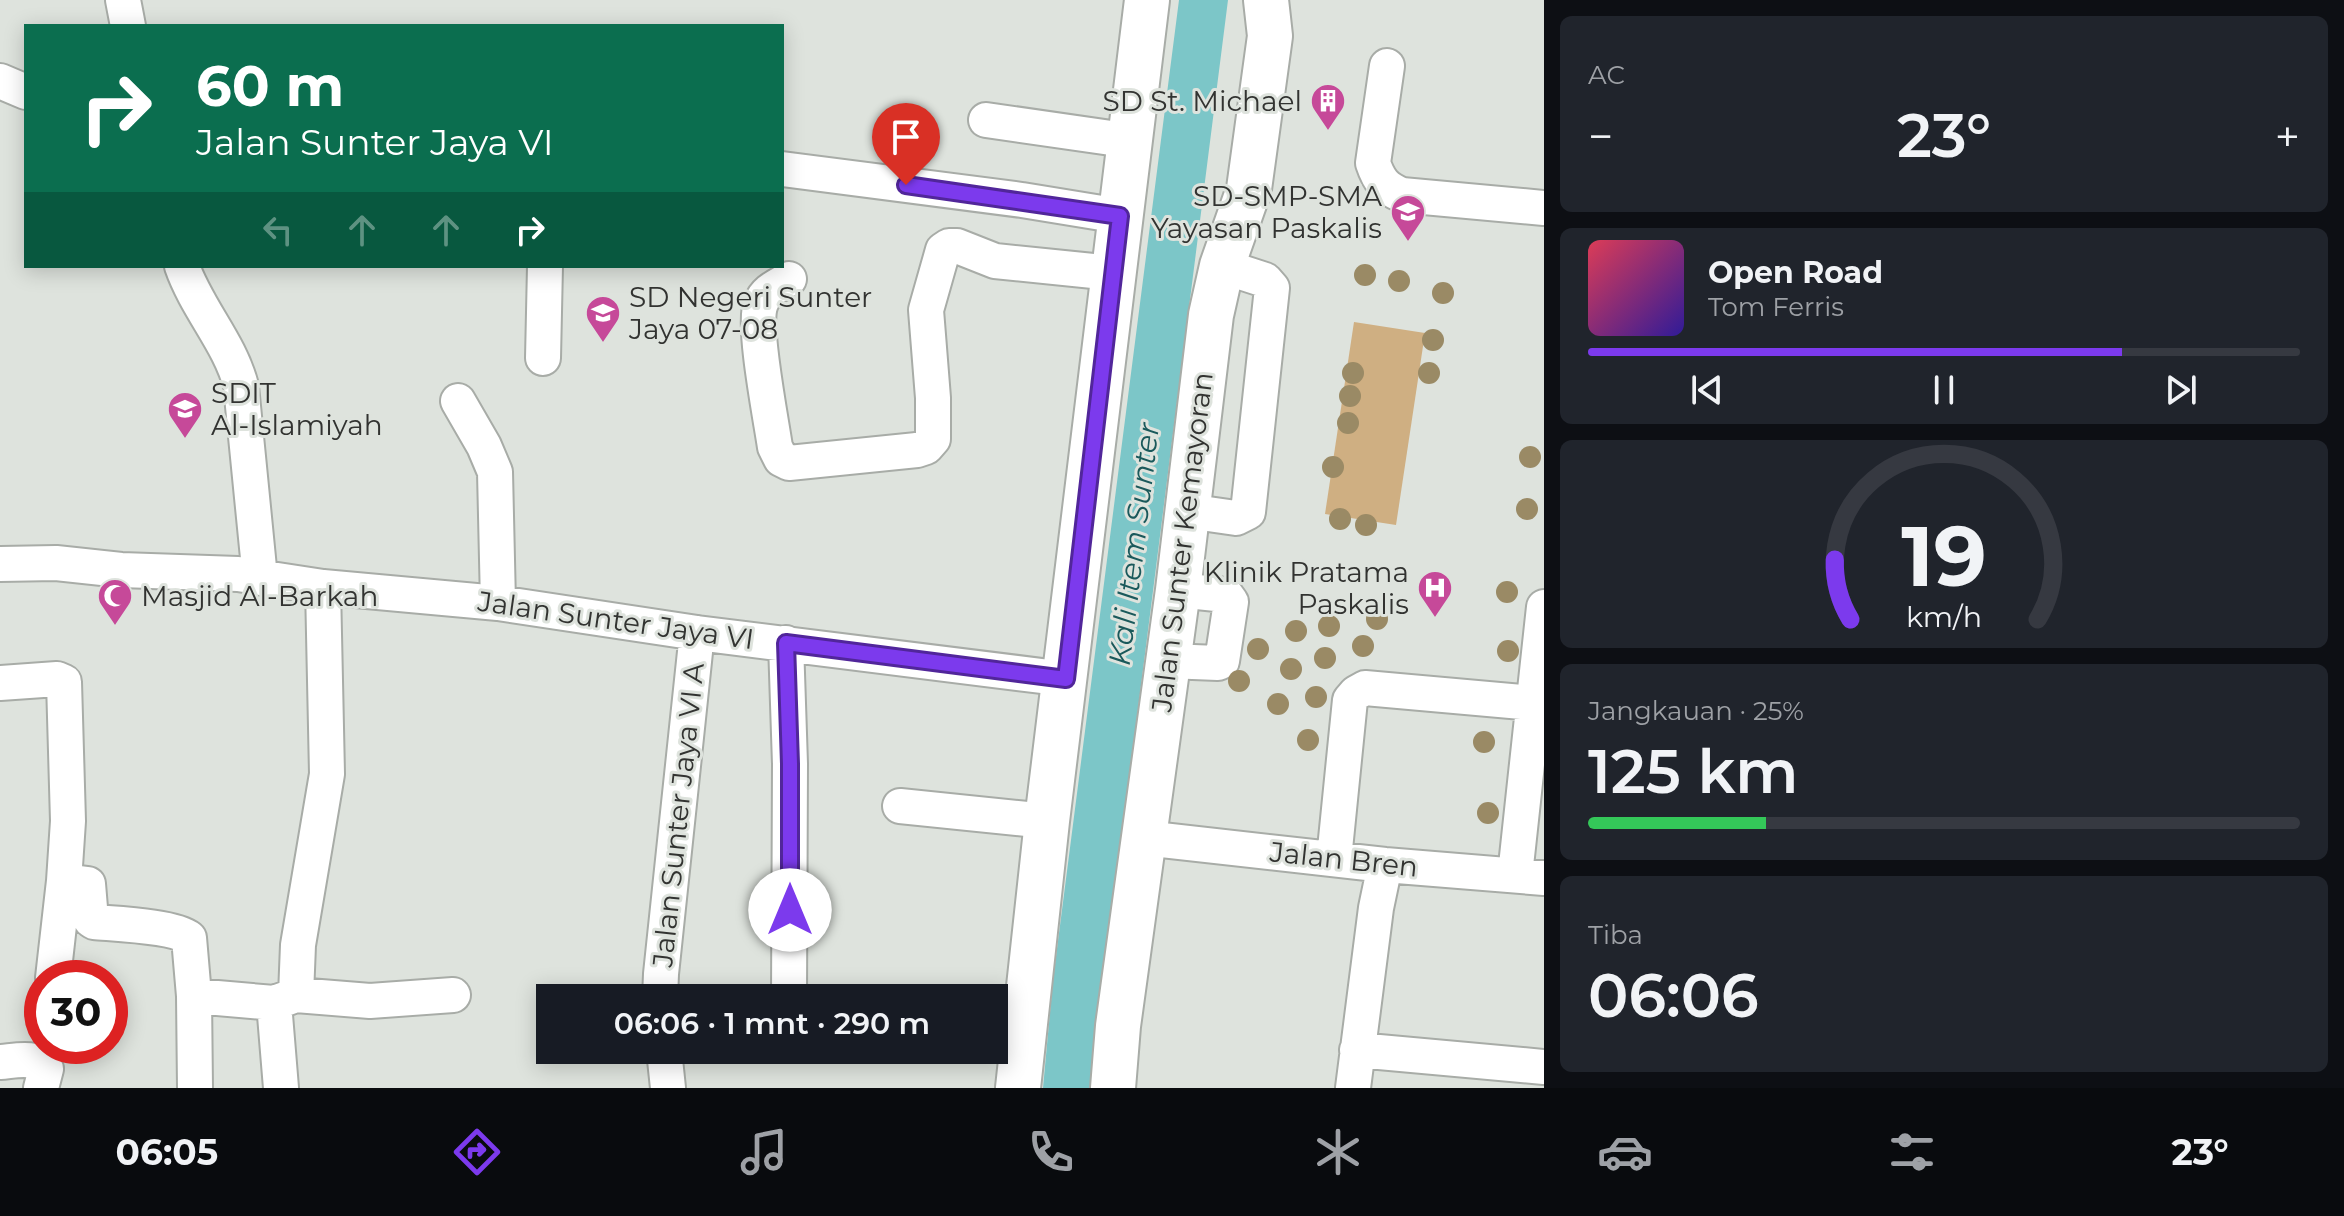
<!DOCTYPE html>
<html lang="id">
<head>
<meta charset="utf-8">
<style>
	body { margin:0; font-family:Montserrat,sans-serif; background:#20242c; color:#f1f3f6; height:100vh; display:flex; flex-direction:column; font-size:30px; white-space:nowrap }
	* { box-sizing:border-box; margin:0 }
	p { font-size:26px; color:#9ea1a6 }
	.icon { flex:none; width:44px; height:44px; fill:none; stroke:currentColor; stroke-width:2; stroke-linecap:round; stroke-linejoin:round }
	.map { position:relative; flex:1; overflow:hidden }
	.details { display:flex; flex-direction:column; gap:16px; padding:16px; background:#0d0f14; width:800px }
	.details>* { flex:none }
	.hud { position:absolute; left:24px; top:24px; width:760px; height:244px; border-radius:0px; box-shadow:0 4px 20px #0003; background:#0b6e4f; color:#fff; overflow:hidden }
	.speed { position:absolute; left:24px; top:960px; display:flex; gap:16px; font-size:40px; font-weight:700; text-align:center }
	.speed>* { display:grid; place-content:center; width:104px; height:104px; border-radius:50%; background:#171b24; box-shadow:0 4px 20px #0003; line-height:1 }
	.speed .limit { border:12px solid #d22; background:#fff; color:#111 }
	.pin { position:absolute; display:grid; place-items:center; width:68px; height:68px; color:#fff; margin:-82px -34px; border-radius:50% 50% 50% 0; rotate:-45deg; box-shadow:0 0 8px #0007 }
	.pin .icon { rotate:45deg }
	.me { position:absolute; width:88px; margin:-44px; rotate:0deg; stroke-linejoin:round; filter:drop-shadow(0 0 6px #0008) }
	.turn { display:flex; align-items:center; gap:28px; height:168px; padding:0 40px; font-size:36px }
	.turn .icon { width:104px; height:104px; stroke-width:2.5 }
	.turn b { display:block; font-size:56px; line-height:68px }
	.lanes { display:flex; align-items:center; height:76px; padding:0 40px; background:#0003; justify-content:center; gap:40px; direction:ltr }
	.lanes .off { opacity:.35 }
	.big { font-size:60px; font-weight:600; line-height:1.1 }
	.details .widget { flex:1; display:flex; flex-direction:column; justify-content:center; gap:12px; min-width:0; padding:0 28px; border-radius:12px; background:#20242c }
	.details .dial { align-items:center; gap:0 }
	.dial svg { height:208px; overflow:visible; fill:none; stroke:#363941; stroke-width:7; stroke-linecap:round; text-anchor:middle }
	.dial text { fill:#f1f3f6; stroke:none }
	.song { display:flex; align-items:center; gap:24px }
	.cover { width:96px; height:96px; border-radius:12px; background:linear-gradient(135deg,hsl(350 70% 55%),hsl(250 70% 35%)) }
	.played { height:8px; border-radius:4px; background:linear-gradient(90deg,#7c3aed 75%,#363941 75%) }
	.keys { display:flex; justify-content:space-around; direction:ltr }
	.heat { display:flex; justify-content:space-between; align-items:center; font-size:44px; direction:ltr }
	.charge { height:12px; border-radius:6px; background:linear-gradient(90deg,#34c759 25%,#363941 0) }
	.trip { position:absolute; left:536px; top:984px; width:472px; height:80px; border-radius:0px; background:#171b24; box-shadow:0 4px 20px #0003; font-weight:600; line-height:80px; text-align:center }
	.tab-bar { display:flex; height:128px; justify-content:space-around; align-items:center; background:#090b0e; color:#9ea1a6 }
	.tab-bar .icon { width:56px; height:56px }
	.tab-bar .selected { color:#7c3aed }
	.tab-bar b { font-size:36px; color:#f1f3f6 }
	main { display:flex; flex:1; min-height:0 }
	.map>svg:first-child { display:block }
	.green { fill:#cfaf82 }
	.water { fill:#7cc6c8 }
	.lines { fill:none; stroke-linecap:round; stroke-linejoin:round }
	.minor-casing { stroke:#a8aca7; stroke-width:38 }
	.major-casing { stroke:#a8aca7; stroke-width:48 }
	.minor { stroke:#fff; stroke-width:34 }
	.major { stroke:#fff; stroke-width:44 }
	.tree { fill:#9a8a65 }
	.route-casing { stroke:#51269a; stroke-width:20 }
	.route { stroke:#7c3aed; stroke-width:14 }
	.labels { text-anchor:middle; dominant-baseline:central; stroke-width:6; stroke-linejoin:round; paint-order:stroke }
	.poi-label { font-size:28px; fill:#323331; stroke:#dee3dd; text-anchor:end }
	.street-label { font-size:28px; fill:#323331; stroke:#dee3dd }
	.water-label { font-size:30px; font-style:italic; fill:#1a595b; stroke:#dee3dd }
</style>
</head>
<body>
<main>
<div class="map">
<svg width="1544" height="1088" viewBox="0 0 1544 1088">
	<rect width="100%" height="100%" fill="#dee3dd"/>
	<!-- green -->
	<path class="green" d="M 1354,322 L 1425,333 L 1396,525 L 1325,514 Z"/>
	<!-- water -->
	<path class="water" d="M 1179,0 L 1228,0 L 1103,985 L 1094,1088 L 1043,1088 L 1053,980 Z"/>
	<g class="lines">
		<defs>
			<path id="minor" d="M 123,0 L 128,26
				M 1387,66 L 1373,163 C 1379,181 1385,188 1402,195 L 1544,208
				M 0,81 L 26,92
				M 986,120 L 1132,141
				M 782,169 L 1022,200 L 1120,216
				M 182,266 C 197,309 230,343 241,386 L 260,578
				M 789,279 C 778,286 766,290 761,303 C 752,324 771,419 775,447 L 781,459 L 789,463 L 917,450 L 926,447 L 933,439 L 933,398 L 926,310 L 943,250 L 949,246 L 957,246 L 995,261 L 1113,273
				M 543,358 L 545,266
				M 458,401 L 484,446 L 495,472 L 498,603
				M 1187,511 L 1236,518 L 1248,512 L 1272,288 L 1265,280 L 1222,266
				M 0,564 L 56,563 L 121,570 L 238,574 L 323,587 L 498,603 L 697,633 L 1066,679
				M 786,643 L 790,764 L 789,998
				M 1168,661 L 1218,663 L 1222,661 L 1231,602 L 1226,595 L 1178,590
				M 0,683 L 57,679 L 64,682 L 68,821 L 64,881 L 88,884 L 91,920 L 94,922 C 116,924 174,926 189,938 L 194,996 L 195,1088
				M 900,806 L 1047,821
				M 1144,838 L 1385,865 L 1544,878
				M 1334,859 L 1350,700 L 1356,693 L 1365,688 L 1533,703
				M 1515,875 L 1544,607
				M 53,978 L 64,881
				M 296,995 L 298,945 L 327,774 L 323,587
				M 194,996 L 274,1003 L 296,995 L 370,1001 L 453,995
				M 660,998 L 661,974 L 697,633
				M 274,1003 L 281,1088
				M 664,1050 L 668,1088
				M 1357,1050 L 1544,1067
				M 0,1062 C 15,1061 36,1055 46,1069 L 41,1088
				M 1353,1088 L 1376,908 L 1385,865"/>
			<path id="major" d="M 1018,1088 L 1047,821 L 1147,0
				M 1113,1088 L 1118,1026 L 1178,590 L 1211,315 L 1222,266 L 1249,189 L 1270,36 L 1266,0"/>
		</defs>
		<!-- minor casing -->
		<use href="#minor" class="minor-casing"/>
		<!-- major casing -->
		<use href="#major" class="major-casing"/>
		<!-- minor -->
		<use href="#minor" class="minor"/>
		<!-- major -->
		<use href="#major" class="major"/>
	</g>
	<!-- trees -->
	<g class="tree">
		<circle cx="1365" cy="275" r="11"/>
		<circle cx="1399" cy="281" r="11"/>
		<circle cx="1443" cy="293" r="11"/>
		<circle cx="1433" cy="340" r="11"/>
		<circle cx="1353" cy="373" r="11"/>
		<circle cx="1429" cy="373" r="11"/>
		<circle cx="1350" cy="396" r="11"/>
		<circle cx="1348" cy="423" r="11"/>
		<circle cx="1530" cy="457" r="11"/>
		<circle cx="1333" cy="467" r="11"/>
		<circle cx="1527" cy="509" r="11"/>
		<circle cx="1340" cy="519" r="11"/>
		<circle cx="1366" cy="525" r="11"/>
		<circle cx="1507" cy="592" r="11"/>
		<circle cx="1377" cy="619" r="11"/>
		<circle cx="1329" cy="626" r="11"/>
		<circle cx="1296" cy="631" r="11"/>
		<circle cx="1363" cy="646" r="11"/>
		<circle cx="1258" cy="649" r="11"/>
		<circle cx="1508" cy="651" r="11"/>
		<circle cx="1325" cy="658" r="11"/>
		<circle cx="1291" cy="669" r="11"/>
		<circle cx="1239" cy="681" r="11"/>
		<circle cx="1316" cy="697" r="11"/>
		<circle cx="1278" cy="704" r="11"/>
		<circle cx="1308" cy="740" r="11"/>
		<circle cx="1484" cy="742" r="11"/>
		<circle cx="1488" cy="813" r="11"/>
	</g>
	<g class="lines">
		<defs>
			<path id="route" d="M 790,910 L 790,764 L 786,643 L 1066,679 L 1120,216 L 906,185"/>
		</defs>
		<!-- route casing -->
		<use href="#route" class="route-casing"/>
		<!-- route -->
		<use href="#route" class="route"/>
	</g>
	<!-- icons -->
	<defs>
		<symbol id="building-pin" viewBox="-11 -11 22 30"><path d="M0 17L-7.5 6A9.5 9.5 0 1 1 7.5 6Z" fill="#c64999" stroke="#dee3dd"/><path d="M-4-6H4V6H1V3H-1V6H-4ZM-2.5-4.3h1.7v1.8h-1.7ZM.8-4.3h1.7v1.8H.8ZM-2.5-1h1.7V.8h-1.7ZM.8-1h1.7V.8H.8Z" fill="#fff"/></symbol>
		<symbol id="school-pin" viewBox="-11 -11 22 30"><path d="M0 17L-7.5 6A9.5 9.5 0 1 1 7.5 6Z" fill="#c64999" stroke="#dee3dd"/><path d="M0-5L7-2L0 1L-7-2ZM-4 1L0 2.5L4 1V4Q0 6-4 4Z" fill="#fff"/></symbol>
		<symbol id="hospital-pin" viewBox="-11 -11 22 30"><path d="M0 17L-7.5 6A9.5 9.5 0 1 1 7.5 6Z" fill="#c64999" stroke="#dee3dd"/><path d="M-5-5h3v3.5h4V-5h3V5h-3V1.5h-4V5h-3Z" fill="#fff"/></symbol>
		<symbol id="mosque-pin" viewBox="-11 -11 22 30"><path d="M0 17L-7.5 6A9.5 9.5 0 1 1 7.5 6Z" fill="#c64999" stroke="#dee3dd"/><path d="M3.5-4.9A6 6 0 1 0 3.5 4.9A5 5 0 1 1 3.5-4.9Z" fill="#fff"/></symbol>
	</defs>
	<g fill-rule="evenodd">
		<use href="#building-pin" x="1308" y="81" width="40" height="54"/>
		<use href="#school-pin" x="1388" y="192" width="40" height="54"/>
		<use href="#school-pin" x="583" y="293" width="40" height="54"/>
		<use href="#school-pin" x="165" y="389" width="40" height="54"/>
		<use href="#hospital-pin" x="1415" y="568" width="40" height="54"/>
		<use href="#mosque-pin" x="95" y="576" width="40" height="54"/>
	</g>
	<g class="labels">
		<!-- poi labels -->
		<g class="poi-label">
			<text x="1302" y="101">SD St. Michael</text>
			<text x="1382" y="196">SD-SMP-SMA<tspan x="1382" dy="32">Yayasan Paskalis</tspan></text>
			<text x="629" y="297" text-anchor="start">SD Negeri Sunter<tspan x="629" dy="32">Jaya 07-08</tspan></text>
			<text x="211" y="393" text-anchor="start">SDIT<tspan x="211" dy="32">Al-Islamiyah</tspan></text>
			<text x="1409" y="572">Klinik Pratama<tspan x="1409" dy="32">Paskalis</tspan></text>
			<text x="141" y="596" text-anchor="start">Masjid Al-Barkah</text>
		</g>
		<!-- street labels -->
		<g class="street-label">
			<text transform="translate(1182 542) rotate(-83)">Jalan Sunter Kemayoran</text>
			<text transform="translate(616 620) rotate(8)">Jalan Sunter Jaya VI</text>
			<text transform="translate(678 815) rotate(-84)">Jalan Sunter Jaya VI A</text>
			<text transform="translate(1344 859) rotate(6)">Jalan Bren</text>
		</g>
		<!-- water labels -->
		<g class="water-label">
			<text transform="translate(1134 544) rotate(-83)">Kali Item Sunter</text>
		</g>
	</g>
</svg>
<div class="speed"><div class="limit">30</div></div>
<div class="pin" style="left:906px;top:185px;background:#d93025"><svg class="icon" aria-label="arrive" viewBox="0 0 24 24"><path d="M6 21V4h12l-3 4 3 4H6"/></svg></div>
<svg class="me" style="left:790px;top:910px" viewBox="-20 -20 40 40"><circle r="19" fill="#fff"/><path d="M0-13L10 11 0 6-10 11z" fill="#7c3aed"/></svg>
<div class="trip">06:06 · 1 mnt · 290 m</div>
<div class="hud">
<div class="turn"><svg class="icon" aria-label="right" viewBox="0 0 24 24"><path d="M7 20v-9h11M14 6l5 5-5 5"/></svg><div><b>60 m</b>Jalan Sunter Jaya VI</div></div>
<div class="lanes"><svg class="icon off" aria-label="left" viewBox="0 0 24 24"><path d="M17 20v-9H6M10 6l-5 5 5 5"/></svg><svg class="icon off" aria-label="ahead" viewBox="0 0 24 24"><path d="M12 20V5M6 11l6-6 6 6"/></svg><svg class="icon off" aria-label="ahead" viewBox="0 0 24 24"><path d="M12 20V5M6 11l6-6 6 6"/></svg><svg class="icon" aria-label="right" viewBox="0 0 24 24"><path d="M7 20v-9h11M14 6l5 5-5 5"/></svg></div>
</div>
</div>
<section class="details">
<div class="widget"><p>AC</p>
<div class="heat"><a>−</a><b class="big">23°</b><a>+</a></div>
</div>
<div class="widget">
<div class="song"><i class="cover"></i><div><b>Open Road</b><p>Tom Ferris</p></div></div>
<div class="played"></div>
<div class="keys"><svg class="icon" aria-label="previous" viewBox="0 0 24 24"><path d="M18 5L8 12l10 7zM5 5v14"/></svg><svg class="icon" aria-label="pause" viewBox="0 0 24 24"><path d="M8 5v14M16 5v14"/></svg><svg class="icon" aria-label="next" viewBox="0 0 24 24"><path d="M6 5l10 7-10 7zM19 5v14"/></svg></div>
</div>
<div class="widget dial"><svg viewBox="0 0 100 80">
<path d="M14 69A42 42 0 1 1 86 69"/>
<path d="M14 69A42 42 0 0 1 8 46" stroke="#7c3aed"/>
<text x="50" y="56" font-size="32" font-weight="700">19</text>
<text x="50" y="72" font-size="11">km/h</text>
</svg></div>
<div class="widget"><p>Jangkauan · 25%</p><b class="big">125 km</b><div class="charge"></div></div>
<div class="widget"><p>Tiba</p><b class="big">06:06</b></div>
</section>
</main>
<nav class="tab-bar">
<b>06:05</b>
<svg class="icon selected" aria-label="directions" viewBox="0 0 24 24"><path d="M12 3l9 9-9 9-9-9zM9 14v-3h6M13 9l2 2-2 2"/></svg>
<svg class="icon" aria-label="music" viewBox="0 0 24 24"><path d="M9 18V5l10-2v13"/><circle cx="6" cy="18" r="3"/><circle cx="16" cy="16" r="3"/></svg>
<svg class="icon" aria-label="phone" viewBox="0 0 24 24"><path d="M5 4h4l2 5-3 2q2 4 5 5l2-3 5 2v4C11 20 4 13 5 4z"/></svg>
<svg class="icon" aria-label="climate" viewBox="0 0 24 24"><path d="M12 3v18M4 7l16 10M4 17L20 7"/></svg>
<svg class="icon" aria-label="car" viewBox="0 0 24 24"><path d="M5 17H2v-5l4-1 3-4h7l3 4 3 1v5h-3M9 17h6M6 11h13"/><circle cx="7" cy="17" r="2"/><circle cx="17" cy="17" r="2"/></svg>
<svg class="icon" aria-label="filters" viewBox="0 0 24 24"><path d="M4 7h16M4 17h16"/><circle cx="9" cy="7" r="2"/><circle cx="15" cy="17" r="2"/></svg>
<b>23°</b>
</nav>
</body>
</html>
